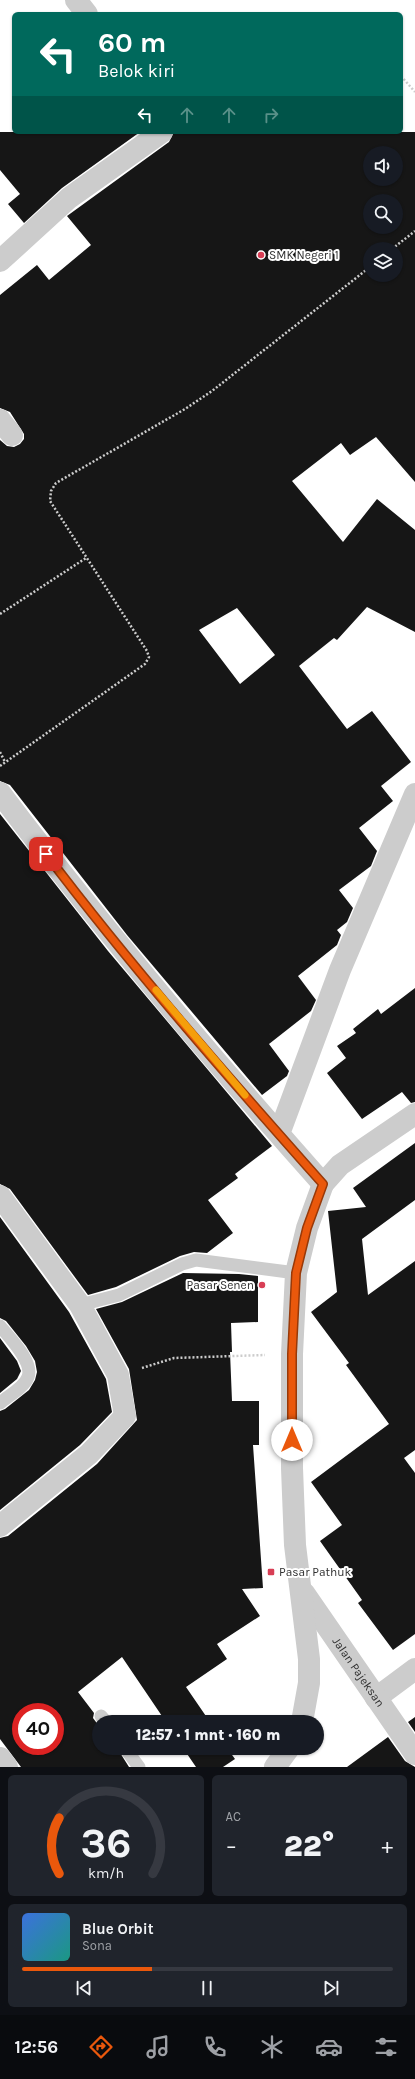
<!DOCTYPE html>
<html lang="id">
<head>
<meta charset="utf-8">
<style>
	body { margin:0; font-family:Karla,sans-serif; background:#20242c; color:#f1f3f6; height:100vh; display:flex; flex-direction:column; font-size:15px; white-space:nowrap }
	* { box-sizing:border-box; margin:0 }
	p { font-size:13px; color:#9ea1a6 }
	.icon { flex:none; width:22px; height:22px; fill:none; stroke:currentColor; stroke-width:2; stroke-linecap:round; stroke-linejoin:round }
	.map { position:relative; height:1767px; overflow:hidden }
	.details { display:flex; flex-direction:column; gap:8px; padding:8px; background:#0d0f14; flex:1 }
	.details>* { flex:none }
	.guide { position:absolute; left:12px; top:12px; width:391px; height:122px; border-radius:6px; box-shadow:0 1px 3px #0004; background:#00695c; color:#fff; overflow:hidden }
	.tools { position:absolute; left:363px; top:146px; display:grid; gap:8px }
	.tools a { display:grid; place-items:center; width:40px; height:40px; border-radius:50%; background:#171b24; box-shadow:0 1px 3px #0004; font-size:20px }
	.speed { position:absolute; left:12px; top:1703px; display:flex; gap:8px; font-size:20px; font-weight:700; text-align:center }
	.speed>* { display:grid; place-content:center; width:52px; height:52px; border-radius:50%; background:#171b24; box-shadow:0 1px 3px #0004; line-height:1 }
	.speed .limit { border:6px solid #d22; background:#fff; color:#111 }
	.pin { position:absolute; display:grid; place-items:center; width:34px; height:34px; color:#fff; margin:-17px; border-radius:8px; box-shadow:0 2px 6px #0006 }
	.me { position:absolute; width:44px; margin:-22px; rotate:0deg; stroke-linejoin:round; filter:drop-shadow(0 0 3px #0008) }
	.turn { display:flex; align-items:center; gap:14px; height:84px; padding:0 20px; font-size:18px }
	.turn .icon { width:52px; height:52px; stroke-width:2.5 }
	.turn b { display:block; font-size:28px; line-height:34px }
	.lanes { display:flex; align-items:center; height:38px; padding:0 20px; background:#0003; justify-content:center; gap:20px; direction:ltr }
	.lanes .off { opacity:.35 }
	.big { font-size:30px; font-weight:800; line-height:1.1 }
	.details .widget { flex:1; display:flex; flex-direction:column; justify-content:center; gap:6px; min-width:0; padding:0 14px; border-radius:6px; background:#20242c }
	.details .dial { align-items:center; gap:0 }
	.dial svg { height:104px; overflow:visible; fill:none; stroke:#363941; stroke-width:7; stroke-linecap:round; text-anchor:middle }
	.dial text { fill:#f1f3f6; stroke:none }
	.song { display:flex; align-items:center; gap:12px }
	.cover { width:48px; height:48px; border-radius:6px; background:linear-gradient(135deg,hsl(220 70% 55%),hsl(170 70% 35%)) }
	.played { height:4px; border-radius:2px; background:linear-gradient(90deg,#ea580c 35%,#363941 35%) }
	.keys { display:flex; justify-content:space-around; direction:ltr }
	.heat { display:flex; justify-content:space-between; align-items:center; font-size:22px; direction:ltr }
	.details .tiles { flex:1; display:grid; gap:8px; grid-template-columns:1fr 1fr }
	.widget:last-child { grid-column:span 2 }
	.trip { position:absolute; left:92px; top:1715px; width:232px; height:40px; border-radius:20px; background:#171b24; box-shadow:0 1px 3px #0004; font-weight:800; line-height:40px; text-align:center }
	.tabs { display:flex; height:64px; justify-content:space-around; align-items:center; background:#090b0e; color:#9ea1a6 }
	.tabs .icon { width:28px; height:28px }
	.tabs .current { color:#ea580c }
	.tabs b { font-size:18px; color:#f1f3f6 }
	.map>svg:first-child { display:block }
	.building { fill:#161616; fill-rule:evenodd }
	.lines { fill:none; stroke-linecap:round; stroke-linejoin:round }
	.path { stroke:#ccc; stroke-width:2.5; stroke-dasharray:2 2; stroke-linecap:butt }
	.service { stroke:#ccc; stroke-width:13 }
	.minor { stroke:#ccc; stroke-width:22 }
	.tertiary { stroke:#ccc; stroke-width:22 }
	.route-casing { stroke:#983908; stroke-width:10 }
	.route { stroke:#ea580c; stroke-width:7 }
	.slow { stroke:#f59e0b; stroke-width:7 }
	.poi-dot { fill:#d83e55; stroke:#fff; stroke-width:1.5 }
	.labels { text-anchor:middle; dominant-baseline:central; stroke-width:4; stroke-linejoin:round; paint-order:stroke }
	.poi-label { font-size:12px; fill:#2f2f2f; stroke:#fff; text-anchor:start }
	.street-label { font-size:12px; fill:#2f2f2f; stroke:#fff }
</style>
</head>
<body>
<div class="map">
<svg width="415" height="1767" viewBox="0 0 415 1767">
	<rect width="100%" height="100%" fill="#fff"/>
	<!-- building -->
	<path class="building" d="M 0,132 L 140,132 L 62,188 L 24,223 L 8,204 L 20,194 L 0,170 Z
		M 174,132 L 415,132 L 415,482 L 376,437 L 350,455 L 341,443 L 292,481 L 343,542 L 377,499 L 415,530 L 415,632 L 367,607 L 337,640 L 334,638 L 299,666 L 347,729 L 372,711 L 411,762 L 381,786 L 393,801 L 359,828 L 377,851 L 371,866 L 339,890 L 353,908 L 347,922 L 337,930 L 341,935 L 337,945 L 298,976 L 316,1000 L 311,1011 L 269,1044 L 289,1071 L 287,1076 L 262,1095 L 127,935 L 10,785 L 0,781 L 0,440 L 7,446 L 14,447 L 20,444 L 24,439 L 24,434 L 10,412 L 0,408 L 0,295 L 37,265 L 49,280 L 91,245 L 67,216 L 169,142 ZM 370,153 L 396,153 L 396,179 L 370,179 ZM 370,201 L 396,201 L 396,227 L 370,227 ZM 370,249 L 396,249 L 396,275 L 370,275 ZM 237,608 L 275,655 L 240,684 L 199,630 Z
		M 0,814 L 108,951 L 272,1146 L 235,1174 L 238,1178 L 208,1200 L 233,1233 L 207,1253 L 194,1252 L 180,1256 L 116,1287 L 88,1295 L 10,1189 L 0,1184 Z
		M 415,988 L 415,1102 L 411,1103 L 402,1092 L 362,1119 L 327,1073 L 346,1058 L 337,1046 L 356,1033 L 353,1029 L 378,1009 L 381,1014 Z
		M 415,1143 L 415,1200 L 362,1239 L 368,1295 L 415,1261 L 415,1450 L 404,1458 L 415,1473 L 415,1634 L 393,1650 L 358,1603 L 362,1600 L 320,1541 L 342,1525 L 311,1482 L 389,1424 L 346,1365 L 349,1363 L 311,1312 L 337,1292 L 328,1211 L 366,1207 L 353,1188 Z
		M 0,1217 L 69,1312 L 106,1379 L 112,1412 L 80,1445 L 0,1510 L 0,1411 L 5,1409 L 29,1390 L 35,1380 L 37,1372 L 35,1361 L 26,1346 L 6,1321 L 0,1318 Z
		M 183,1273 L 239,1274 L 258,1276 L 258,1322 L 231,1323 L 232,1352 L 230,1352 L 232,1401 L 259,1401 L 259,1445 L 253,1445 L 263,1588 L 242,1589 L 260,1616 L 217,1644 L 227,1659 L 186,1687 L 210,1722 L 166,1722 L 122,1657 L 78,1692 L 94,1713 L 93,1718 L 99,1726 L 99,1748 L 117,1748 L 129,1767 L 21,1767 L 0,1739 L 0,1538 L 8,1536 L 97,1464 L 137,1420 L 129,1369 L 96,1309 L 122,1302 ZM 21,1712 L 55,1712 L 55,1746 L 21,1746 Z
		M 0,1338 L 17,1361 L 21,1371 L 17,1379 L 0,1393 Z
		M 415,1717 L 415,1732 L 408,1722 Z
		M 388,1737 L 405,1761 L 415,1767 L 347,1767 Z
		M 183,1748 L 227,1748 L 235,1759 L 223,1767 L 196,1767 Z"/>
	<g class="lines">
		<!-- path -->
		<path class="path" d="M 401,76 L 415,92
			M 392,249 L 415,231
			M 0,614 L 86,558
			M 0,752 L 5,762
			M 0,766 L 145,664 L 149,657 L 147,651 L 50,501 L 51,491 L 56,483 L 185,409 L 212,391 L 370,267
			M 142,1368 L 174,1358 L 265,1355"/>
		<!-- service -->
		<path class="service" d="M 80,1305 L 119,1295 L 182,1264 L 196,1260 L 296,1273
			M 0,1326 C 9,1337 34,1362 28,1377 C 24,1388 8,1396 0,1403
			M 101,1716 L 106,1722
			M 125,1748 L 139,1767"/>
		<!-- minor -->
		<path class="minor" d="M 76,0 L 87,14
			M 0,261 L 69,198 L 162,132
			M 0,420 L 12,435
			M 0,793 C 102,928 211,1058 323,1184
			M 279,1134 L 340,970 L 415,794
			M 0,1196 L 80,1305 L 118,1375 L 125,1416 L 89,1454 L 0,1526
			M 376,1698 L 415,1669
			M 0,1758 L 7,1767"/>
		<!-- tertiary -->
		<g class="tertiary">
			<path id="s1" d="M 304,1593 L 415,1754"/>
			<path d="M 302,1722 L 309,1683 L 309,1659 L 295,1545 L 292,1468 L 292,1354 L 296,1273 L 307,1228 L 323,1184 L 340,1165 L 415,1114"/>
			<path d="M 275,1767 L 289,1748"/>
		</g>
	</g>
	<g class="lines">
		<defs>
			<path id="route" d="M 46,854 C 133,969 228,1077 323,1184 L 307,1228 L 296,1273 L 292,1354 L 292,1440"/>
		</defs>
		<!-- route casing -->
		<use href="#route" class="route-casing"/>
		<!-- route -->
		<use href="#route" class="route"/>
		<!-- slow -->
		<path class="slow" d="M 156,990 L 245,1095"/>
	</g>
	<!-- markers -->
	<g class="poi-dot">
		<circle cx="261" cy="255" r="4"/>
		<circle cx="262" cy="1285" r="4"/>
		<rect x="267" y="1568" width="8" height="8" rx="2"/>
	</g>
	<g class="labels">
		<!-- poi labels -->
		<g class="poi-label">
			<text x="269" y="255">SMK Negeri 1</text>
			<text x="254" y="1285" text-anchor="end">Pasar Senen</text>
			<text x="279" y="1572">Pasar Pathuk</text>
		</g>
		<!-- street labels -->
		<g class="street-label">
			<text stroke="none"><textPath href="#s1" startOffset="96">Jalan Pajeksan</textPath></text>
		</g>
	</g>
</svg>
<div class="tools">
<a><svg class="icon" aria-label="sound" viewBox="0 0 24 24"><path d="M4 9h4l5-4v14l-5-4H4zM17 9q2 3 0 6"/></svg></a>
<a><svg class="icon" aria-label="search" viewBox="0 0 24 24"><circle cx="10" cy="10" r="6"/><path d="M15 15l6 6"/></svg></a>
<a><svg class="icon" aria-label="layers" viewBox="0 0 24 24"><path d="M12 4l9 5-9 5-9-5zM3 14l9 5 9-5"/></svg></a>
</div>
<div class="speed"><div class="limit">40</div></div>
<div class="pin" style="left:46px;top:854px;background:#d93025"><svg class="icon" aria-label="arrive" viewBox="0 0 24 24"><path d="M6 21V4h12l-3 4 3 4H6"/></svg></div>
<svg class="me" style="left:292px;top:1440px" viewBox="-20 -20 40 40"><circle r="19" fill="#fff"/><path d="M0-13L10 11 0 6-10 11z" fill="#ea580c"/></svg>
<div class="trip">12:57 · 1 mnt · 160 m</div>
<div class="guide">
<div class="turn"><svg class="icon" aria-label="left" viewBox="0 0 24 24"><path d="M17 20v-9H6M10 6l-5 5 5 5"/></svg><div><b>60 m</b>Belok kiri</div></div>
<div class="lanes"><svg class="icon" aria-label="left" viewBox="0 0 24 24"><path d="M17 20v-9H6M10 6l-5 5 5 5"/></svg><svg class="icon off" aria-label="ahead" viewBox="0 0 24 24"><path d="M12 20V5M6 11l6-6 6 6"/></svg><svg class="icon off" aria-label="ahead" viewBox="0 0 24 24"><path d="M12 20V5M6 11l6-6 6 6"/></svg><svg class="icon off" aria-label="right" viewBox="0 0 24 24"><path d="M7 20v-9h11M14 6l5 5-5 5"/></svg></div>
</div>
</div>
<section class="details">
<div class="tiles">
<div class="widget dial"><svg viewBox="0 0 100 80">
<path d="M14 69A42 42 0 1 1 86 69"/>
<path d="M14 69A42 42 0 0 1 14 26" stroke="#ea580c"/>
<text x="50" y="56" font-size="32" font-weight="700">36</text>
<text x="50" y="72" font-size="11">km/h</text>
</svg></div>
<div class="widget"><p>AC</p>
<div class="heat"><a>−</a><b class="big">22°</b><a>+</a></div>
</div>
<div class="widget">
<div class="song"><i class="cover"></i><div><b>Blue Orbit</b><p>Sona</p></div></div>
<div class="played"></div>
<div class="keys"><svg class="icon" aria-label="previous" viewBox="0 0 24 24"><path d="M18 5L8 12l10 7zM5 5v14"/></svg><svg class="icon" aria-label="pause" viewBox="0 0 24 24"><path d="M8 5v14M16 5v14"/></svg><svg class="icon" aria-label="next" viewBox="0 0 24 24"><path d="M6 5l10 7-10 7zM19 5v14"/></svg></div>
</div>
</div>
</section>
<nav class="tabs">
<b>12:56</b>
<svg class="icon current" aria-label="directions" viewBox="0 0 24 24"><path d="M12 3l9 9-9 9-9-9zM9 14v-3h6M13 9l2 2-2 2"/></svg>
<svg class="icon" aria-label="music" viewBox="0 0 24 24"><path d="M9 18V5l10-2v13"/><circle cx="6" cy="18" r="3"/><circle cx="16" cy="16" r="3"/></svg>
<svg class="icon" aria-label="phone" viewBox="0 0 24 24"><path d="M5 4h4l2 5-3 2q2 4 5 5l2-3 5 2v4C11 20 4 13 5 4z"/></svg>
<svg class="icon" aria-label="climate" viewBox="0 0 24 24"><path d="M12 3v18M4 7l16 10M4 17L20 7"/></svg>
<svg class="icon" aria-label="car" viewBox="0 0 24 24"><path d="M5 17H2v-5l4-1 3-4h7l3 4 3 1v5h-3M9 17h6M6 11h13"/><circle cx="7" cy="17" r="2"/><circle cx="17" cy="17" r="2"/></svg>
<svg class="icon" aria-label="filters" viewBox="0 0 24 24"><path d="M4 7h16M4 17h16"/><circle cx="9" cy="7" r="2"/><circle cx="15" cy="17" r="2"/></svg>
</nav>
</body>
</html>
